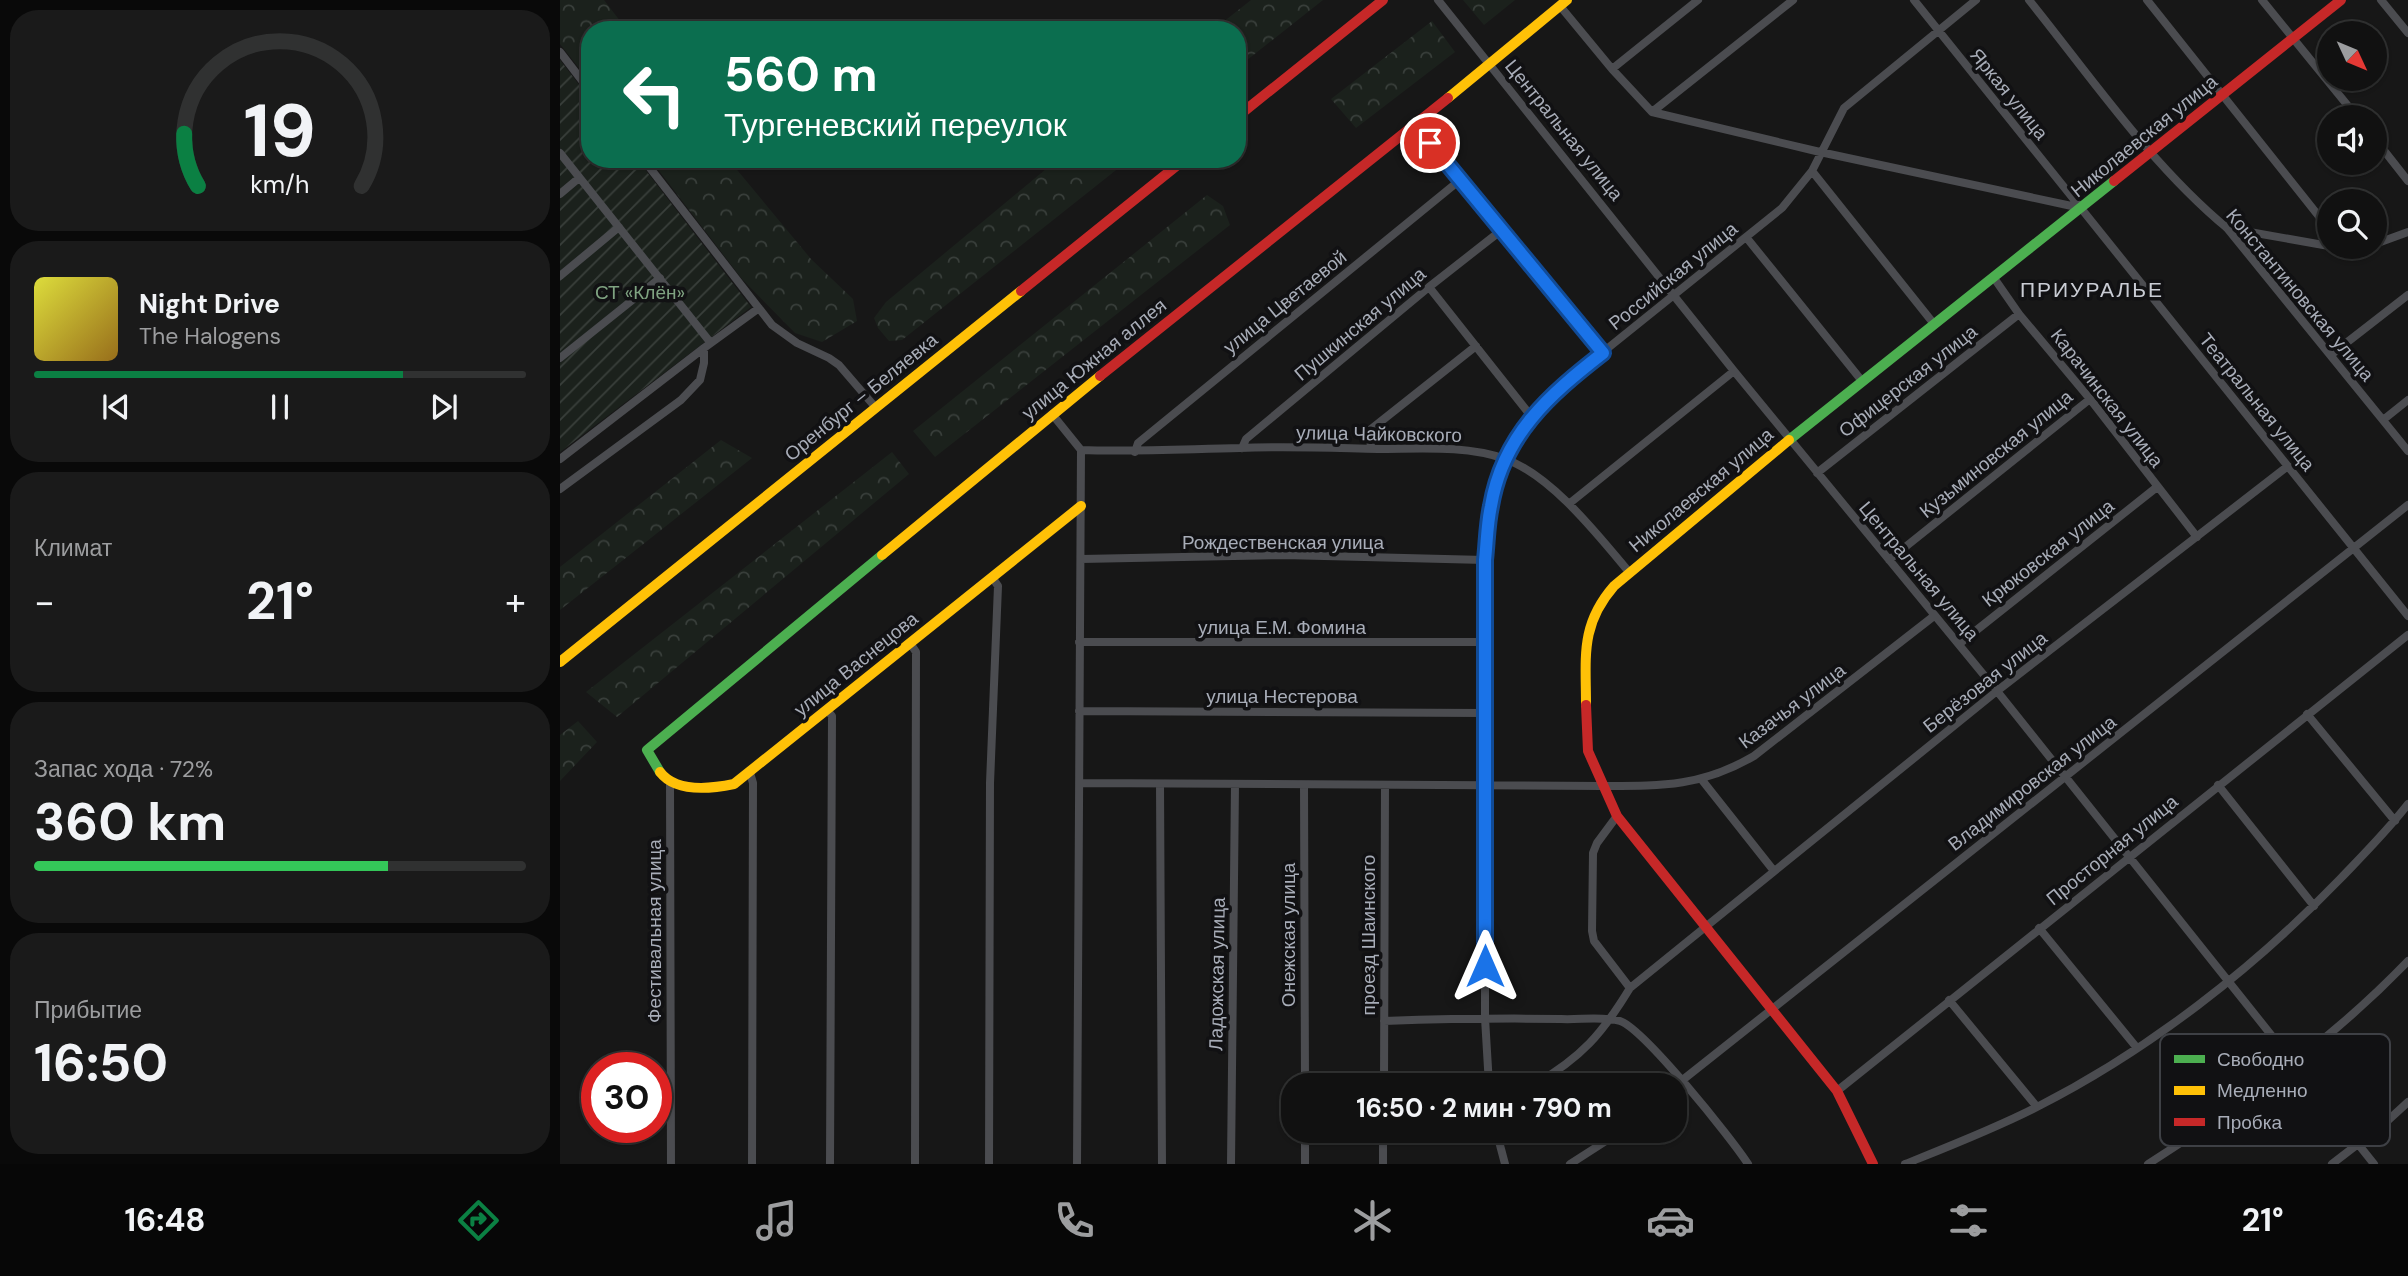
<!DOCTYPE html>
<html lang="ru">
<head>
<meta charset="utf-8">
<style>
	body { margin:0; font-family:"DM Sans",sans-serif; background:#1a1a1a; color:#f1f3f6; height:100vh; display:flex; flex-direction:column; font-size:26px; white-space:nowrap }
	* { box-sizing:border-box; margin:0 }
	p { font-size:23px; color:#9c9d9f }
	.icon { flex:none; width:38px; height:38px; fill:none; stroke:currentColor; stroke-width:2; stroke-linecap:round; stroke-linejoin:round }
	.map { position:relative; flex:1; overflow:hidden }
	.drawer { display:flex; flex-direction:column; gap:10px; padding:10px; background:#090909; width:560px }
	.drawer>* { flex:none }
	.guide { position:absolute; left:21px; top:21px; width:665px; height:147px; border-radius:28px; box-shadow:0 2px 5px #0004,0 0 0 2px #303131; background:#0b6e4f; color:#fff; overflow:hidden }
	.needle { width:46px; rotate:134deg }
	.fabs { position:absolute; left:1757px; top:21px; display:grid; gap:14px }
	.fabs a { display:grid; place-items:center; width:70px; height:70px; border-radius:50%; background:#111; box-shadow:0 2px 5px #0004,0 0 0 2px #303131; font-size:35px }
	.speed { position:absolute; left:21px; top:1052px; display:flex; gap:14px; font-size:35px; font-weight:700; text-align:center }
	.speed>* { display:grid; place-content:center; width:91px; height:91px; border-radius:50%; background:#111; box-shadow:0 2px 5px #0004,0 0 0 2px #303131; line-height:1 }
	.speed .limit { border:10px solid #d22; background:#fff; color:#111 }
	.pin { position:absolute; display:grid; place-items:center; width:60px; height:60px; color:#fff; margin:-30px; border:4px solid #fff; border-radius:50%; box-shadow:0 2px 7px #0007 }
	.me { position:absolute; width:77px; margin:-38px; rotate:0deg; stroke-linejoin:round; filter:drop-shadow(0 0 5px #0008) }
	.turn { display:flex; align-items:center; gap:24px; height:147px; padding:0 28px; font-size:32px }
	.turn .icon { width:91px; height:91px; stroke-width:2.5 }
	.turn b { display:block; font-size:49px; line-height:60px }
	.big { font-size:52px; font-weight:700; line-height:1.1 }
	.drawer .tile { flex:1; display:flex; flex-direction:column; justify-content:center; gap:10px; min-width:0; padding:0 24px; border-radius:28px; background:#1a1a1a }
	.drawer .dial { align-items:center; gap:0 }
	.dial svg { height:182px; overflow:visible; fill:none; stroke:#303131; stroke-width:7; stroke-linecap:round; text-anchor:middle }
	.dial text { fill:#f1f3f6; stroke:none }
	.song { display:flex; align-items:center; gap:21px }
	.cover { width:84px; height:84px; border-radius:10px; background:linear-gradient(135deg,hsl(60 70% 55%),hsl(40 70% 35%)) }
	.played { height:7px; border-radius:4px; background:linear-gradient(90deg,#0b8043 75%,#303131 75%) }
	.keys { display:flex; justify-content:space-around; direction:ltr }
	.heat { display:flex; justify-content:space-between; align-items:center; font-size:38px; direction:ltr }
	.charge { height:10px; border-radius:5px; background:linear-gradient(90deg,#34c759 72%,#303131 0) }
	.trip { position:absolute; left:721px; top:1073px; width:406px; height:70px; border-radius:28px; background:#111; box-shadow:0 2px 5px #0004,0 0 0 2px #303131; font-weight:700; line-height:70px; text-align:center }
	.menu { display:flex; height:112px; justify-content:space-around; align-items:center; background:#070707; color:#9c9d9f }
	.menu .icon { width:49px; height:49px }
	.menu .active { color:#0b8043 }
	.menu b { font-size:32px; color:#f1f3f6 }
	main { display:flex; flex:1; min-height:0 }
	.map>svg:first-child { display:block }
	.forest { fill:url(#forest-crowns) }
	.garden { fill:url(#garden-furrows) }
	.lines { fill:none; stroke-linecap:round; stroke-linejoin:round }
	.street { stroke:#4b4c50; stroke-width:8 }
	.fast { stroke:#4caf50; stroke-width:10 }
	.slow { stroke:#ffc107; stroke-width:10 }
	.jam { stroke:#c62828; stroke-width:10 }
	.route-casing { stroke:#114b97; stroke-width:18 }
	.route { stroke:#1a73e8; stroke-width:12 }
	.labels { text-anchor:middle; dominant-baseline:central; stroke-width:7; stroke-linejoin:round; paint-order:stroke }
	.street-label { font-size:19px; fill:#a8adb8; stroke:#111113 }
	.park-label { font-size:19px; fill:#7fa381; stroke:#111113 }
	.neighbourhood-label { font-size:21px; letter-spacing:2px; fill:#c9ccd4; stroke:#111113 }
	.key { fill:#111113; stroke:#3e4045; stroke-width:2 }
	.key-label { font-size:19px; fill:#a8adb8 }
</style>
</head>
<body>
<main>
<section class="drawer">
<div class="tile dial"><svg viewBox="0 0 100 80">
<path d="M14 69A42 42 0 1 1 86 69"/>
<path d="M14 69A42 42 0 0 1 8 46" stroke="#0b8043"/>
<text x="50" y="56" font-size="32" font-weight="700">19</text>
<text x="50" y="72" font-size="11">km/h</text>
</svg></div>
<div class="tile">
<div class="song"><i class="cover"></i><div><b>Night Drive</b><p>The Halogens</p></div></div>
<div class="played"></div>
<div class="keys"><svg class="icon" aria-label="previous" viewBox="0 0 24 24"><path d="M18 5L8 12l10 7zM5 5v14"/></svg><svg class="icon" aria-label="pause" viewBox="0 0 24 24"><path d="M8 5v14M16 5v14"/></svg><svg class="icon" aria-label="next" viewBox="0 0 24 24"><path d="M6 5l10 7-10 7zM19 5v14"/></svg></div>
</div>
<div class="tile"><p>Климат</p>
<div class="heat"><a>−</a><b class="big">21°</b><a>+</a></div>
</div>
<div class="tile"><p>Запас хода · 72%</p><b class="big">360 km</b><div class="charge"></div></div>
<div class="tile"><p>Прибытие</p><b class="big">16:50</b></div>
</section>
<div class="map">
<svg width="1848" height="1164" viewBox="0 0 1848 1164">
	<defs>
		<pattern id="forest-crowns" width="20" height="18" patternUnits="userSpaceOnUse" patternTransform="scale(1.75)"><rect width="20" height="18" fill="#1b211c"/><path d="M2 6a3 3 0 1 1 6 0M12 15a3 3 0 1 1 6 0" fill="none" stroke="#393f3b"/></pattern>
		<pattern id="garden-furrows" width="10" height="10" patternUnits="userSpaceOnUse" patternTransform="scale(1.75)"><rect width="10" height="10" fill="#1b211c"/><path d="M-1 1l2-2M0 10L10 0M9 11l2-2" fill="none" stroke="#393f3b"/></pattern>
	</defs>
	<rect width="100%" height="100%" fill="#171717"/>
	<!-- forest -->
	<path class="forest" d="M 0,0 L 44,0 L 67,30 L 30,30 L 30,82 L 0,44 Z
		M 691,0 L 763,0 L 677,68 L 677,30 L 653,30 Z
		M 903,0 L 955,0 L 924,25 Z
		M 872,21 L 895,52 L 796,128 L 771,99 Z
		M 90,159 L 168,159 L 251,259 L 293,299 L 297,321 L 262,342 L 235,333 L 182,279 Z
		M 498,159 L 570,159 L 342,340 L 329,341 L 318,328 L 314,318 L 326,302 Z
		M 647,195 L 663,206 L 670,225 L 375,457 L 353,431 Z
		M 161,440 L 192,458 L 0,610 L 0,567 Z
		M 332,452 L 349,474 L 57,717 L 26,692 Z
		M 18,721 L 37,742 L 0,781 L 0,735 Z"/>
	<!-- garden -->
	<path class="garden" d="M 0,60 L 30,99 L 30,159 L 77,159 L 191,307 L 0,452 Z"/>
	<g class="lines">
		<!-- street -->
		<path class="street" d="M 878,0 L 1174,371 L 1437,691 L 1814,1164
			M 1354,0 L 1848,616
			M 1469,0 C 1531,77 1591,165 1667,228 L 1848,451
			M 1587,0 L 1769,229
			M 1702,0 L 1797,117
			M 1821,0 L 1848,33
			M 1000,6 L 1052,69 L 1092,112 L 1260,152 L 1521,208
			M 0,52 L 30,91
			M 1052,69 L 1138,0
			M 1092,112 L 1233,0
			M 855,125 L 1043,353
			M 1815,139 L 1848,181
			M 0,153 L 150,342
			M 83,159 L 212,325 L 237,343 L 269,358 L 279,365 L 316,408
			M 1252,171 L 1374,324
			M 0,194 L 19,178
			M 1667,228 L 1769,246
			M 1186,237 L 1302,381
			M 1815,244 L 1848,232
			M 1776,247 L 1801,249 L 1807,247
			M 0,276 L 59,227
			M 1434,278 L 1459,314 L 1530,399 L 1637,537
			M 869,287 L 971,416
			M 1772,354 L 1848,295
			M 0,358 L 100,278
			M 492,414 L 521,450 L 517,1164
			M 1823,420 L 1848,400
			M 682,448 L 686,439 L 869,287 L 943,229
			M 811,449 L 810,430 L 916,346
			M 521,450 C 574,452 627,449 680,448 C 726,446 772,448 818,449 C 859,449 906,445 945,459 C 991,475 1038,535 1069,572
			M 575,452 L 578,443 L 900,180
			M 0,459 L 144,348
			M 1257,473 L 1459,314
			M 0,489 L 121,400 L 140,380 L 144,363 L 144,348 L 199,308
			M 1010,503 L 1174,371
			M 521,559 L 724,555 L 925,560
			M 1329,560 L 1530,399
			M 519,642 L 925,642
			M 350,643 L 356,652 L 355,1164
			M 1399,644 L 1597,487
			M 267,710 L 272,716 L 270,1164
			M 519,711 L 924,713
			M 1747,714 L 1835,821
			M 190,773 L 193,783 L 192,1164
			M 1142,780 L 1214,871
			M 110,782 L 111,1164
			M 520,783 L 1042,786 C 1101,786 1141,787 1194,756 L 1374,616
			M 600,784 L 602,1164
			M 744,785 L 745,1085
			M 1658,785 L 1754,906
			M 1057,816 L 1037,843 L 1033,853 L 1032,931 L 1034,941 L 1070,988
			M 1479,928 L 1577,1048
			M 1389,1000 L 1477,1107
			M 824,1021 C 883,1019 942,1018 1001,1019 C 1019,1020 1043,1016 1060,1021 C 1084,1029 1172,1139 1188,1164
			M 824,1085 L 825,785
			M 929,1085 L 925,1018 L 925,560 C 930,509 937,457 971,416 C 980,405 992,395 1002,385 L 1222,208 L 1252,171 L 1284,108 L 1416,0
			M 974,1085 C 1022,1057 1042,1034 1070,988 L 1437,691 L 1728,466
			M 1115,1086 L 1848,505
			M 1277,1091 L 1848,635
			M 745,1130 L 745,1164
			M 936,1130 L 945,1164
			M 429,1164 L 430,783 L 438,586 L 432,577
			M 671,1164 L 675,784
			M 823,1164 L 823,1130
			M 1010,1164 L 1063,1130
			M 1345,1164 C 1390,1146 1434,1129 1477,1107 C 1589,1050 1693,969 1781,878 C 1804,854 1828,830 1848,804
			M 1588,1164 C 1682,1104 1770,1042 1848,961
			M 1772,1164 L 1824,1124 L 1848,1102"/>
		<!-- fast -->
		<path class="fast" d="M 1229,440 L 1554,181
			M 100,772 L 87,750 L 322,555"/>
		<!-- slow -->
		<path class="slow" d="M 888,98 L 1007,0
			M 322,555 L 540,376
			M 0,662 L 461,291
			M 1026,705 C 1026,657 1020,625 1054,586 L 1229,440
			M 100,772 C 116,793 150,789 174,784 L 521,506"/>
		<!-- jam -->
		<path class="jam" d="M 677,117 L 823,0
			M 1554,181 L 1781,0
			M 461,291 L 625,159
			M 540,376 L 888,98
			M 1026,705 L 1028,751 L 1057,816 L 1277,1091 L 1313,1164"/>
	</g>
	<g class="lines">
		<defs>
			<path id="route" d="M 870,143 L 1043,353 C 989,395 943,435 931,506 C 927,524 927,542 925,560 L 925,966"/>
		</defs>
		<!-- route casing -->
		<use href="#route" class="route-casing"/>
		<!-- route -->
		<use href="#route" class="route"/>
	</g>
	<g class="labels">
		<!-- street labels -->
		<g class="street-label">
			<text transform="translate(1449 94) rotate(51)">Яркая улица</text>
			<text transform="translate(1004 130) rotate(51)">Центральная улица</text>
			<text transform="translate(1584 136) rotate(-39)">Николаевская улица</text>
			<text transform="translate(1113 276) rotate(-39)">Российская улица</text>
			<text transform="translate(1740 295) rotate(50)">Константиновская улица</text>
			<text transform="translate(725 302) rotate(-39)">улица Цветаевой</text>
			<text transform="translate(800 324) rotate(-40)">Пушкинская улица</text>
			<text transform="translate(534 359) rotate(-39)">улица Южная аллея</text>
			<text transform="translate(1348 381) rotate(-38)">Офицерская улица</text>
			<text transform="translate(301 397) rotate(-39)">Оренбург – Беляевка</text>
			<text transform="translate(1547 398) rotate(52)">Карачинская улица</text>
			<text transform="translate(1697 402) rotate(51)">Театральная улица</text>
			<text transform="translate(819 434) rotate(1)">улица Чайковского</text>
			<text transform="translate(1436 454) rotate(-39)">Кузьминовская улица</text>
			<text transform="translate(1141 490) rotate(-40)">Николаевская улица</text>
			<text x="723" y="542">Рождественская улица</text>
			<text transform="translate(1488 553) rotate(-38)">Крюковская улица</text>
			<text transform="translate(1359 571) rotate(50)">Центральная улица</text>
			<text x="722" y="627">улица Е.М. Фомина</text>
			<text transform="translate(296 664) rotate(-39)">улица Васнецова</text>
			<text transform="translate(1425 682) rotate(-38)">Берёзовая улица</text>
			<text x="722" y="696">улица Нестерова</text>
			<text transform="translate(1232 706) rotate(-37)">Казачья улица</text>
			<text transform="translate(1472 783) rotate(-38)">Владимировская улица</text>
			<text transform="translate(1552 850) rotate(-39)">Просторная улица</text>
			<text transform="translate(94 931) rotate(-90)">Фестивальная улица</text>
			<text transform="translate(728 935) rotate(-90)">Онежская улица</text>
			<text transform="translate(808 935) rotate(-90)">проезд Шаинского</text>
			<text transform="translate(657 974) rotate(-89)">Ладожская улица</text>
		</g>
		<!-- park labels -->
		<g class="park-label">
			<text x="80" y="292">СТ «Клён»</text>
		</g>
		<!-- neighbourhood labels -->
		<g class="neighbourhood-label">
			<text x="1532" y="290">ПРИУРАЛЬЕ</text>
		</g>
	</g>
	<!-- legend -->
	<rect x="1600" y="1034" width="230" height="112" rx="10" class="key"/>
	<rect x="1614" y="1055" width="31" height="8" fill="#4caf50"/>
	<rect x="1614" y="1086" width="31" height="9" fill="#ffc107"/>
	<rect x="1614" y="1118" width="31" height="8" fill="#c62828"/>
	<g class="key-label">
		<text x="1657" y="1066">Свободно</text>
		<text x="1657" y="1097">Медленно</text>
		<text x="1657" y="1129">Пробка</text>
	</g>
</svg>
<div class="fabs">
<a><svg class="needle" viewBox="-14 -14 28 28"><path d="M0-13l5 13h-10z" fill="#e53935"/><path d="M0 13l5-13h-10z" fill="#9c9d9f"/></svg></a>
<a><svg class="icon" aria-label="sound" viewBox="0 0 24 24"><path d="M4 9h4l5-4v14l-5-4H4zM17 9q2 3 0 6"/></svg></a>
<a><svg class="icon" aria-label="search" viewBox="0 0 24 24"><circle cx="10" cy="10" r="6"/><path d="M15 15l6 6"/></svg></a>
</div>
<div class="speed"><div class="limit">30</div></div>
<div class="pin" style="left:870px;top:143px;background:#d93025"><svg class="icon" aria-label="arrive" viewBox="0 0 24 24"><path d="M6 21V4h12l-3 4 3 4H6"/></svg></div>
<svg class="me" style="left:925px;top:966px" viewBox="-20 -20 40 40"><path d="M0-17L14 15 0 8-14 15z" fill="#1a73e8" stroke="#fff" stroke-width="4"/></svg>
<div class="trip">16:50 · 2 мин · 790 m</div>
<div class="guide">
<div class="turn"><svg class="icon" aria-label="left" viewBox="0 0 24 24"><path d="M17 20v-9H6M10 6l-5 5 5 5"/></svg><div><b>560 m</b>Тургеневский переулок</div></div>
</div>
</div>
</main>
<nav class="menu">
<b>16:48</b>
<svg class="icon active" aria-label="directions" viewBox="0 0 24 24"><path d="M12 3l9 9-9 9-9-9zM9 14v-3h6M13 9l2 2-2 2"/></svg>
<svg class="icon" aria-label="music" viewBox="0 0 24 24"><path d="M9 18V5l10-2v13"/><circle cx="6" cy="18" r="3"/><circle cx="16" cy="16" r="3"/></svg>
<svg class="icon" aria-label="phone" viewBox="0 0 24 24"><path d="M5 4h4l2 5-3 2q2 4 5 5l2-3 5 2v4C11 20 4 13 5 4z"/></svg>
<svg class="icon" aria-label="climate" viewBox="0 0 24 24"><path d="M12 3v18M4 7l16 10M4 17L20 7"/></svg>
<svg class="icon" aria-label="car" viewBox="0 0 24 24"><path d="M5 17H2v-5l4-1 3-4h7l3 4 3 1v5h-3M9 17h6M6 11h13"/><circle cx="7" cy="17" r="2"/><circle cx="17" cy="17" r="2"/></svg>
<svg class="icon" aria-label="filters" viewBox="0 0 24 24"><path d="M4 7h16M4 17h16"/><circle cx="9" cy="7" r="2"/><circle cx="15" cy="17" r="2"/></svg>
<b>21°</b>
</nav>
</body>
</html>
